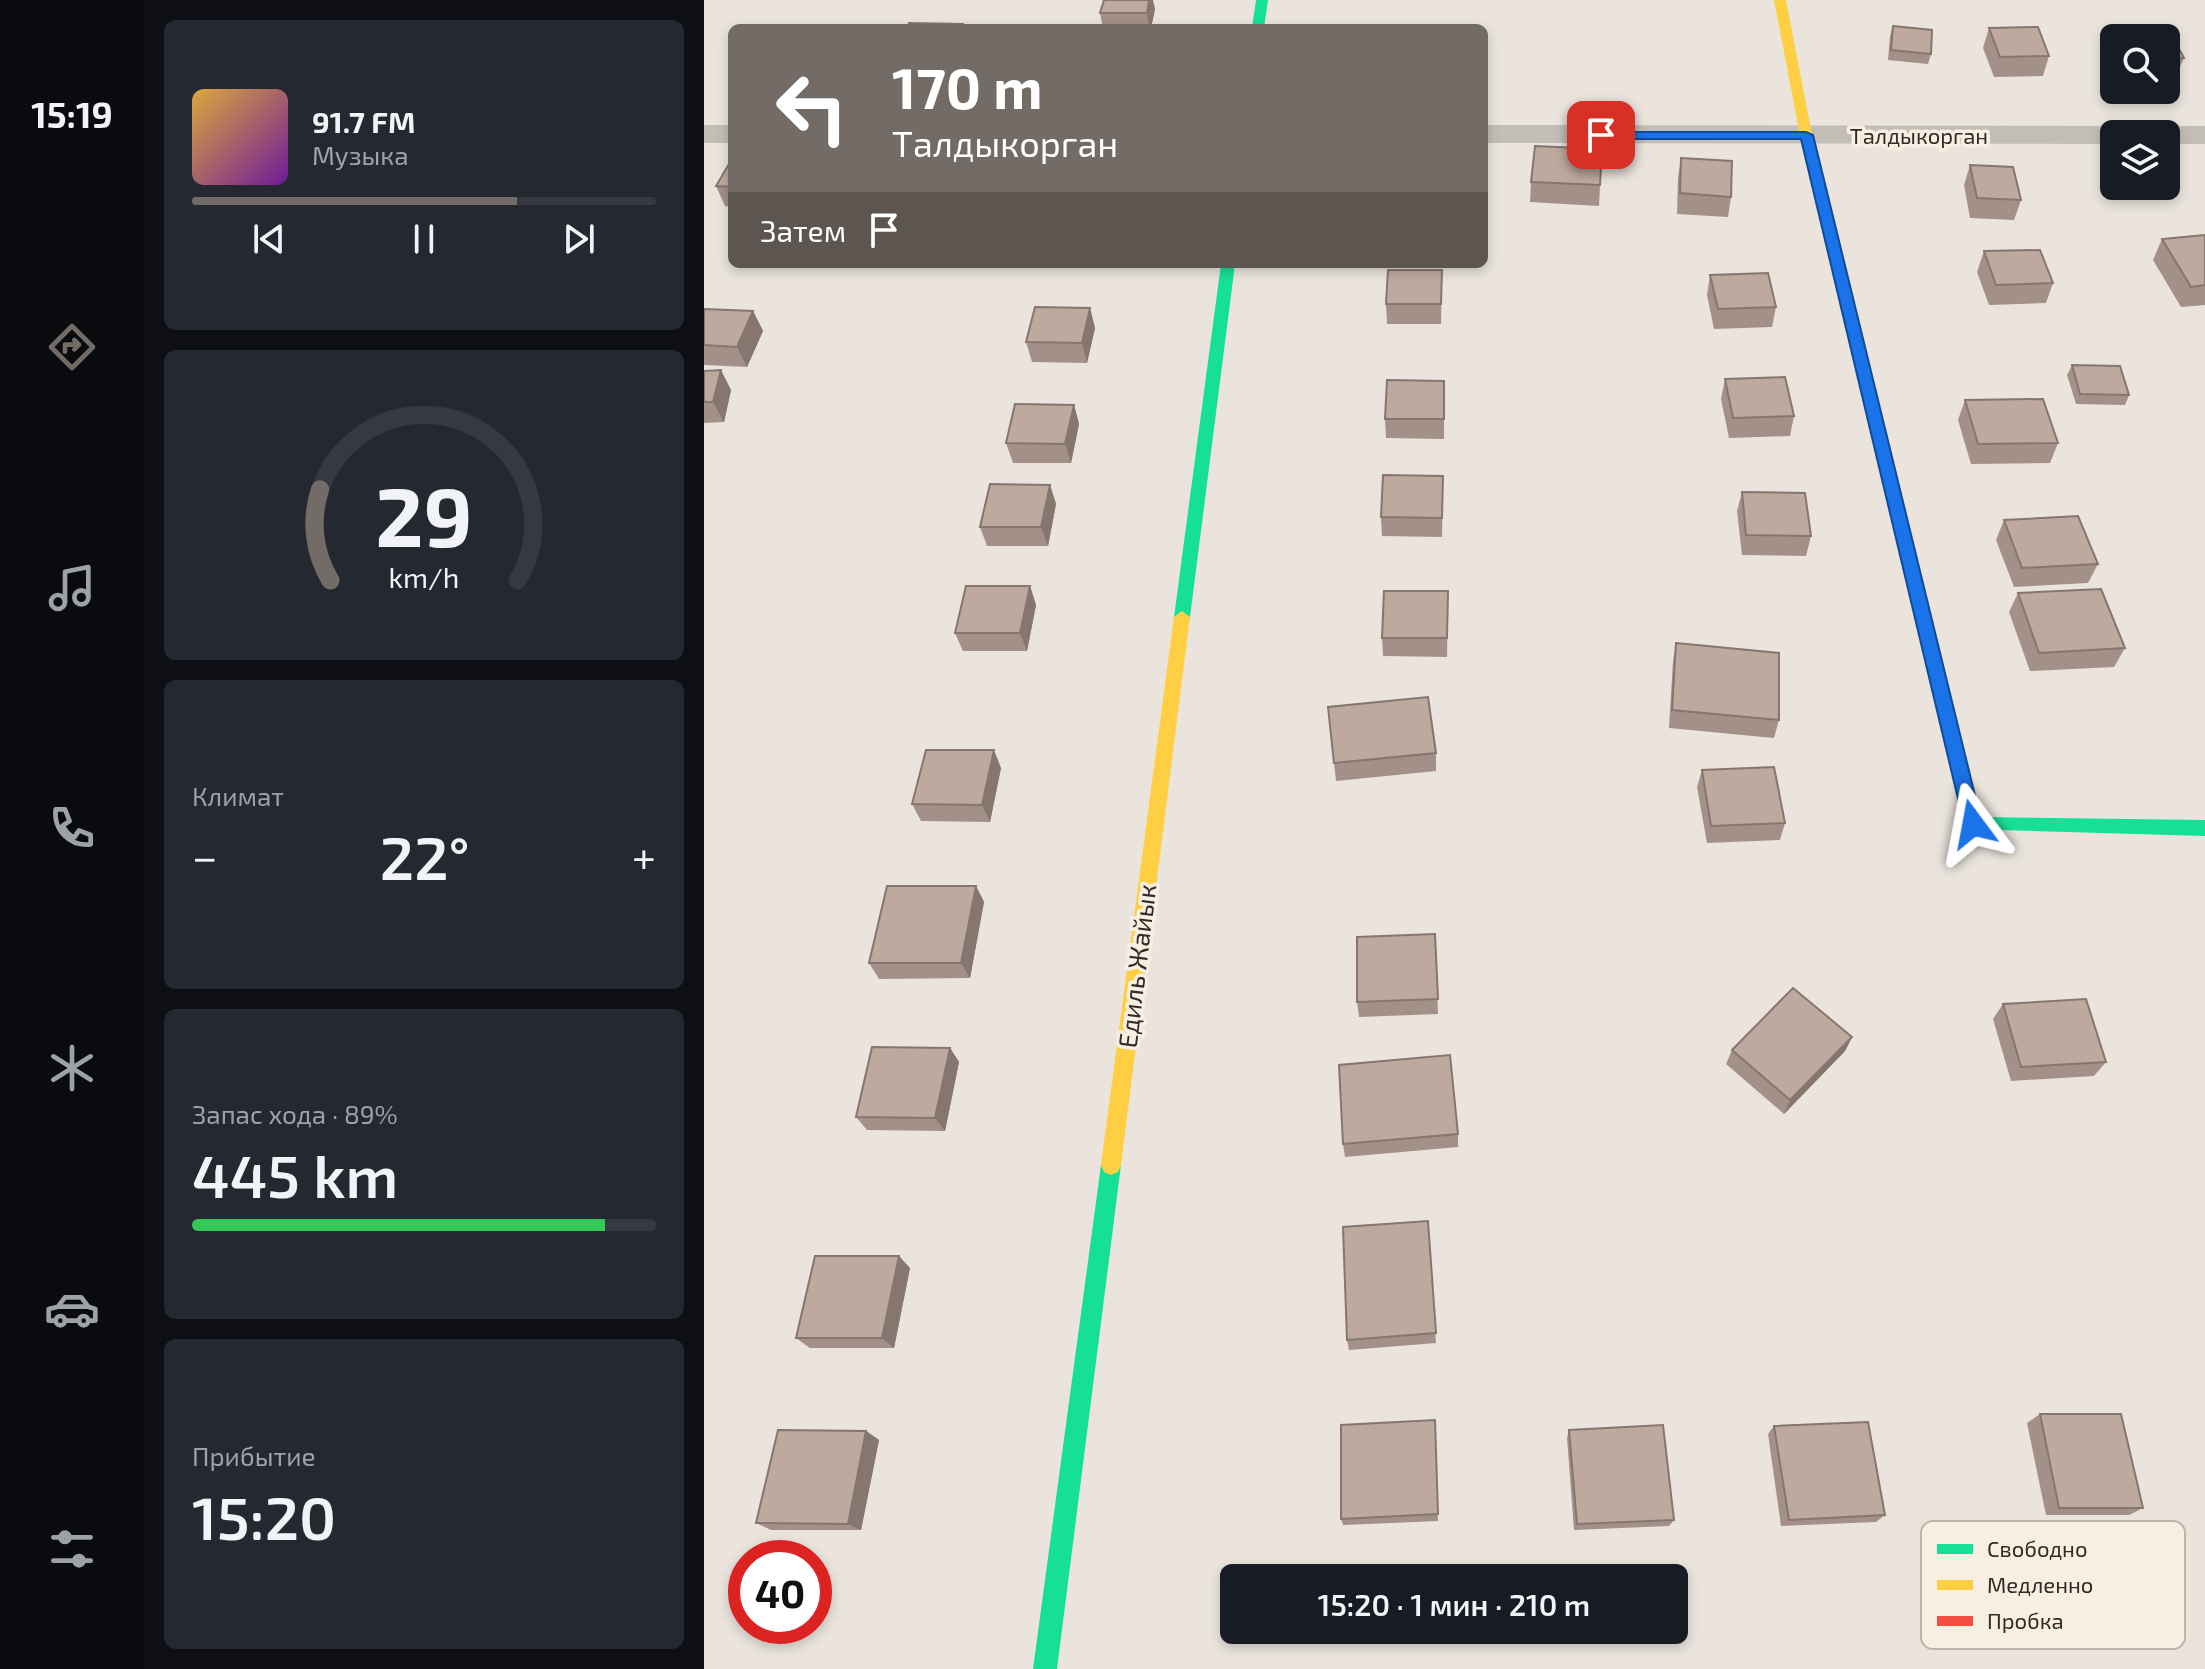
<!DOCTYPE html>
<html lang="ru">
<head>
<meta charset="utf-8">
<style>
	body { margin:0; font-family:"Exo 2",sans-serif; background:#242831; color:#f1f3f6; height:100vh; display:flex; flex-direction:column; font-size:30px; white-space:nowrap }
	* { box-sizing:border-box; margin:0 }
	p { font-size:26px; color:#9ea1a6 }
	.icon { flex:none; width:44px; height:44px; fill:none; stroke:currentColor; stroke-width:2; stroke-linecap:round; stroke-linejoin:round }
	.map { position:relative; flex:1; overflow:hidden }
	.side { display:flex; flex-direction:column; gap:20px; padding:20px; background:#0d0f14; width:560px }
	.side>* { flex:none }
	.hud { position:absolute; left:24px; top:24px; width:760px; height:244px; border-radius:12px; box-shadow:0 4px 12px #0003; background:#736b65; color:#fff; overflow:hidden }
	.buttons { position:absolute; left:1396px; top:24px; display:grid; gap:16px }
	.buttons a { display:grid; place-items:center; width:80px; height:80px; border-radius:12px; background:#171b24; box-shadow:0 4px 12px #0003; font-size:40px }
	.speed { position:absolute; left:24px; top:1540px; display:flex; gap:16px; font-size:40px; font-weight:700; text-align:center }
	.speed>* { display:grid; place-content:center; width:104px; height:104px; border-radius:50%; background:#171b24; box-shadow:0 4px 12px #0003; line-height:1 }
	.speed .limit { border:12px solid #d22; background:#fff; color:#111 }
	.pin { position:absolute; display:grid; place-items:center; width:68px; height:68px; color:#fff; margin:-34px; border-radius:16px; box-shadow:0 4px 12px #0006 }
	.me { position:absolute; width:88px; margin:-44px; rotate:347deg; stroke-linejoin:round; filter:drop-shadow(0 0 6px #0008) }
	.turn { display:flex; align-items:center; gap:28px; height:168px; padding:0 32px; font-size:36px }
	.turn .icon { width:104px; height:104px; stroke-width:2.5 }
	.turn b { display:block; font-size:56px; line-height:68px }
	.then { display:flex; align-items:center; height:76px; padding:0 32px; background:#0003; gap:16px; font-size:30px }
	.big { font-size:60px; font-weight:600; line-height:1.1 }
	.side .widget { flex:1; display:flex; flex-direction:column; justify-content:center; gap:12px; min-width:0; padding:0 28px; border-radius:12px; background:#242831 }
	.side .dial { align-items:center; gap:0 }
	.dial svg { height:208px; overflow:visible; fill:none; stroke:#363941; stroke-width:7; stroke-linecap:round; text-anchor:middle }
	.dial text { fill:#f1f3f6; stroke:none }
	.song { display:flex; align-items:center; gap:24px }
	.cover { width:96px; height:96px; border-radius:12px; background:linear-gradient(135deg,hsl(40 70% 55%),hsl(280 70% 35%)) }
	.played { height:8px; border-radius:4px; background:linear-gradient(90deg,#736b65 70%,#363941 70%) }
	.keys { display:flex; justify-content:space-around; direction:ltr }
	.heat { display:flex; justify-content:space-between; align-items:center; font-size:44px; direction:ltr }
	.charge { height:12px; border-radius:6px; background:linear-gradient(90deg,#34c759 89%,#363941 0) }
	.trip { position:absolute; left:516px; top:1564px; width:468px; height:80px; border-radius:12px; background:#171b24; box-shadow:0 4px 12px #0003; font-weight:600; line-height:80px; text-align:center }
	main { display:flex; flex:1; min-height:0 }
	.tabs { display:flex; flex-direction:column; width:144px; justify-content:space-around; align-items:center; background:#090b0e; color:#9ea1a6 }
	.tabs .icon { width:56px; height:56px }
	.tabs .selected { color:#736b65 }
	.tabs b { font-size:36px; color:#f1f3f6 }
	.map>svg:first-child { display:block }
	.lines { fill:none; stroke-linecap:round; stroke-linejoin:round }
	.street { fill:#c3bdb7; fill-rule:evenodd }
	.fast { fill:#16e098; fill-rule:evenodd }
	.slow { fill:#ffcf43; fill-rule:evenodd }
	.jam { fill:#f24e42; fill-rule:evenodd }
	.wall { fill:#a39189 }
	.shaded-wall { fill:#85766f }
	.building { fill:#bea99f; stroke:#85766f; stroke-width:2 }
	.route { fill:#1a73e8; stroke:#114b97; stroke-width:2 }
	.labels { text-anchor:middle; dominant-baseline:central; stroke-width:7; stroke-linejoin:round; paint-order:stroke }
	.far-street-label { font-size:22px; fill:#332a25; stroke:#f8efe3 }
	.street-label { font-size:26px; fill:#332a25; stroke:#f8efe3 }
	.key { fill:#f8efe3; stroke:#bdb4aa; stroke-width:2 }
	.key-label { font-size:22px; fill:#332a25 }
</style>
</head>
<body>
<main>
<nav class="tabs">
<b>15:19</b>
<svg class="icon selected" aria-label="directions" viewBox="0 0 24 24"><path d="M12 3l9 9-9 9-9-9zM9 14v-3h6M13 9l2 2-2 2"/></svg>
<svg class="icon" aria-label="music" viewBox="0 0 24 24"><path d="M9 18V5l10-2v13"/><circle cx="6" cy="18" r="3"/><circle cx="16" cy="16" r="3"/></svg>
<svg class="icon" aria-label="phone" viewBox="0 0 24 24"><path d="M5 4h4l2 5-3 2q2 4 5 5l2-3 5 2v4C11 20 4 13 5 4z"/></svg>
<svg class="icon" aria-label="climate" viewBox="0 0 24 24"><path d="M12 3v18M4 7l16 10M4 17L20 7"/></svg>
<svg class="icon" aria-label="car" viewBox="0 0 24 24"><path d="M5 17H2v-5l4-1 3-4h7l3 4 3 1v5h-3M9 17h6M6 11h13"/><circle cx="7" cy="17" r="2"/><circle cx="17" cy="17" r="2"/></svg>
<svg class="icon" aria-label="filters" viewBox="0 0 24 24"><path d="M4 7h16M4 17h16"/><circle cx="9" cy="7" r="2"/><circle cx="15" cy="17" r="2"/></svg>
</nav>
<section class="side">
<div class="widget">
<div class="song"><i class="cover"></i><div><b>91.7 FM</b><p>Музыка</p></div></div>
<div class="played"></div>
<div class="keys"><svg class="icon" aria-label="previous" viewBox="0 0 24 24"><path d="M18 5L8 12l10 7zM5 5v14"/></svg><svg class="icon" aria-label="pause" viewBox="0 0 24 24"><path d="M8 5v14M16 5v14"/></svg><svg class="icon" aria-label="next" viewBox="0 0 24 24"><path d="M6 5l10 7-10 7zM19 5v14"/></svg></div>
</div>
<div class="widget dial"><svg viewBox="0 0 100 80">
<path d="M14 69A42 42 0 1 1 86 69"/>
<path d="M14 69A42 42 0 0 1 10 34" stroke="#736b65"/>
<text x="50" y="56" font-size="32" font-weight="700">29</text>
<text x="50" y="72" font-size="11">km/h</text>
</svg></div>
<div class="widget"><p>Климат</p>
<div class="heat"><a>−</a><b class="big">22°</b><a>+</a></div>
</div>
<div class="widget"><p>Запас хода · 89%</p><b class="big">445 km</b><div class="charge"></div></div>
<div class="widget"><p>Прибытие</p><b class="big">15:20</b></div>
</section>
<div class="map">
<svg width="1501" height="1669" viewBox="0 0 1501 1669">
	<rect width="100%" height="100%" fill="#eae4dd"/>
	<g class="lines">
		<!-- street -->
		<path class="street" d="M 0,125 L 28,125 L 28,143 L 0,143 Z
			M 780,125 L 1410,126 L 1421,128 L 1425,134 L 1410,134 L 1410,144 L 780,143 Z
			M 1462,126 L 1501,126 L 1501,144 L 1462,144 L 1462,134 L 1447,134 L 1451,128 Z"/>
		<!-- fast -->
		<path class="fast" d="M 552,0 L 564,0 L 560,28 L 548,28 Z
			M 517,264 L 531,264 L 486,617 L 478,623 L 470,617 Z
			M 1220,616 L 1228,622 L 1276,817 L 1501,820 L 1501,836 L 1263,829 L 1212,622 Z
			M 407,1155 L 414,1158 L 417,1165 L 353,1669 L 329,1669 L 397,1165 L 400,1158 Z"/>
		<!-- slow -->
		<path class="slow" d="M 1070,0 L 1082,0 L 1108,135 L 1136,245 L 1129,249 L 1122,245 L 1096,135 Z
			M 478,611 L 486,617 L 417,1165 L 414,1172 L 407,1175 L 400,1172 L 397,1165 L 470,617 Z"/>
		<!-- jam -->
		<path class="jam" d="M 1129,241 L 1136,245 L 1228,622 L 1220,628 L 1212,622 L 1122,245 Z"/>
	</g>
	<!-- wall -->
	<path class="wall" d="M 451,9 L 447,28 L 399,28 L 396,13 Z
		M 1189,26 L 1227,54 L 1224,64 L 1184,60 L 1186,36 Z
		M 1463,27 L 1480,58 L 1471,78 L 1462,78 L 1462,38 L 1410,38 L 1410,71 L 1399,48 L 1406,28 Z
		M 1285,28 L 1345,56 L 1339,76 L 1290,77 L 1279,48 Z
		M 977,158 L 1027,197 L 1024,217 L 973,214 L 974,178 Z
		M 28,159 L 28,207 L 21,206 L 12,186 Z
		M 1266,165 L 1317,200 L 1310,220 L 1266,218 L 1260,185 Z
		M 827,182 L 896,185 L 895,206 L 826,202 Z
		M 1501,235 L 1501,305 L 1477,307 L 1449,260 L 1458,239 Z
		M 1280,251 L 1349,283 L 1342,303 L 1285,305 L 1273,272 Z
		M 738,270 L 737,324 L 683,324 L 682,304 Z
		M 1006,275 L 1072,307 L 1068,327 L 1010,329 L 1003,295 Z
		M 386,308 L 391,328 L 383,363 L 328,362 L 322,342 Z
		M 0,309 L 49,311 L 59,331 L 43,367 L 0,365 Z
		M 1368,365 L 1425,395 L 1421,405 L 1372,404 L 1363,375 Z
		M 0,371 L 27,390 L 20,422 L 0,423 Z
		M 1021,379 L 1090,416 L 1086,436 L 1025,438 L 1017,399 Z
		M 740,381 L 740,439 L 682,438 L 681,419 Z
		M 1261,400 L 1354,443 L 1346,463 L 1267,464 L 1254,420 Z
		M 370,405 L 375,424 L 367,463 L 309,463 L 302,443 Z
		M 739,476 L 738,537 L 678,536 L 677,517 Z
		M 346,485 L 352,504 L 344,546 L 283,546 L 276,527 Z
		M 1038,492 L 1107,536 L 1102,556 L 1038,555 L 1033,511 Z
		M 1300,520 L 1394,564 L 1384,583 L 1310,587 L 1292,540 Z
		M 326,586 L 332,605 L 323,651 L 259,651 L 251,633 Z
		M 744,591 L 743,657 L 679,656 L 678,638 Z
		M 1314,593 L 1421,648 L 1410,667 L 1326,671 L 1305,612 Z
		M 972,643 L 1075,720 L 1070,738 L 965,728 L 969,661 Z
		M 624,707 L 732,753 L 732,771 L 632,781 Z
		M 297,768 L 286,822 L 217,821 L 208,804 Z
		M 998,770 L 1081,823 L 1076,840 L 1003,843 L 993,787 Z
		M 272,886 L 280,902 L 266,978 L 175,979 L 165,963 Z
		M 731,934 L 734,1014 L 655,1017 L 653,1002 Z
		M 1299,1004 L 1402,1062 L 1390,1076 L 1307,1081 L 1289,1019 Z
		M 1148,1037 L 1141,1051 L 1080,1114 L 1022,1064 L 1028,1050 Z
		M 246,1048 L 255,1062 L 241,1131 L 163,1130 L 152,1117 Z
		M 754,1134 L 754,1147 L 641,1157 L 639,1144 Z
		M 724,1221 L 732,1343 L 645,1350 L 643,1340 Z
		M 206,1268 L 190,1348 L 106,1348 L 92,1338 Z
		M 1336,1414 L 1439,1508 L 1425,1515 L 1342,1515 L 1323,1423 Z
		M 731,1420 L 734,1521 L 639,1525 L 637,1519 Z
		M 1070,1426 L 1181,1515 L 1172,1522 L 1077,1526 L 1064,1434 Z
		M 865,1430 L 970,1520 L 965,1526 L 870,1530 L 863,1438 Z
		M 162,1431 L 175,1440 L 157,1530 L 67,1530 L 52,1523 Z"/>
	<!-- shaded-wall -->
	<path class="shaded-wall" d="M 445,0 L 449,0 L 451,9 L 447,28 L 445,28 L 443,13 Z
		M 386,308 L 391,328 L 383,363 L 378,343 Z
		M 49,311 L 59,331 L 43,367 L 33,347 Z
		M 17,370 L 27,390 L 20,422 L 9,402 Z
		M 370,405 L 375,424 L 367,463 L 361,444 Z
		M 346,485 L 352,504 L 344,546 L 337,527 Z
		M 326,586 L 332,605 L 323,651 L 316,633 Z
		M 290,750 L 297,768 L 286,822 L 278,805 Z
		M 272,886 L 280,902 L 266,978 L 257,963 Z
		M 1148,1037 L 1141,1051 L 1080,1114 L 1086,1100 Z
		M 246,1048 L 255,1062 L 241,1131 L 231,1118 Z
		M 195,1256 L 206,1268 L 190,1348 L 178,1338 Z
		M 162,1431 L 175,1440 L 157,1530 L 144,1524 Z"/>
	<!-- building -->
	<path class="building" d="M 400,0 L 445,0 L 443,13 L 396,13 Z
		M 205,23 L 259,24 L 257,28 L 203,28 Z
		M 1189,26 L 1228,30 L 1227,54 L 1187,50 Z
		M 1334,27 L 1345,56 L 1296,57 L 1285,28 Z
		M 1463,27 L 1480,58 L 1462,58 L 1462,38 L 1411,38 L 1406,28 Z
		M 831,146 L 898,149 L 896,185 L 827,182 Z
		M 977,158 L 1028,161 L 1027,197 L 976,193 Z
		M 28,159 L 28,187 L 12,186 Z
		M 1266,165 L 1309,167 L 1317,200 L 1273,198 Z
		M 1501,235 L 1501,285 L 1487,287 L 1458,239 Z
		M 1336,250 L 1349,283 L 1292,285 L 1280,251 Z
		M 684,270 L 738,270 L 737,304 L 682,304 Z
		M 1064,273 L 1072,307 L 1014,309 L 1006,275 Z
		M 331,307 L 386,308 L 378,343 L 322,342 Z
		M 0,309 L 49,311 L 33,347 L 0,345 Z
		M 1368,365 L 1416,366 L 1425,395 L 1376,394 Z
		M 17,370 L 9,402 L 0,402 L 0,371 Z
		M 1081,377 L 1090,416 L 1029,418 L 1021,379 Z
		M 683,380 L 740,381 L 740,419 L 681,419 Z
		M 1339,399 L 1354,443 L 1274,444 L 1261,400 Z
		M 311,404 L 370,405 L 361,444 L 302,443 Z
		M 679,475 L 739,476 L 738,518 L 677,517 Z
		M 286,484 L 346,485 L 337,527 L 276,527 Z
		M 1038,492 L 1101,493 L 1107,536 L 1042,535 Z
		M 1374,516 L 1394,564 L 1318,568 L 1300,520 Z
		M 262,586 L 326,586 L 316,633 L 251,633 Z
		M 1397,589 L 1421,648 L 1335,653 L 1314,593 Z
		M 680,591 L 744,591 L 743,638 L 678,638 Z
		M 972,643 L 1075,653 L 1075,720 L 968,710 Z
		M 724,697 L 732,753 L 630,763 L 624,707 Z
		M 222,750 L 290,750 L 278,805 L 208,804 Z
		M 1070,767 L 1081,823 L 1007,826 L 998,770 Z
		M 183,886 L 272,886 L 257,963 L 165,963 Z
		M 731,934 L 734,999 L 653,1002 L 653,937 Z
		M 1089,988 L 1148,1037 L 1086,1100 L 1028,1050 Z
		M 1382,999 L 1402,1062 L 1317,1067 L 1299,1004 Z
		M 168,1047 L 246,1048 L 231,1118 L 152,1117 Z
		M 746,1055 L 754,1134 L 639,1144 L 635,1065 Z
		M 724,1221 L 732,1333 L 643,1340 L 639,1227 Z
		M 111,1256 L 195,1256 L 178,1338 L 92,1338 Z
		M 1336,1414 L 1417,1414 L 1439,1508 L 1355,1508 Z
		M 731,1420 L 734,1514 L 637,1519 L 637,1425 Z
		M 1164,1422 L 1181,1515 L 1085,1520 L 1070,1426 Z
		M 959,1425 L 970,1520 L 873,1524 L 865,1430 Z
		M 74,1430 L 162,1431 L 144,1524 L 52,1523 Z"/>
	<!-- route -->
	<path class="route" d="M 893,132 L 1102,132 L 1109,135 L 1278,824 L 1275,830 L 1263,830 L 1260,824 L 1097,139 L 897,139 L 891,135 Z"/>
	<g class="labels">
		<!-- far-street labels -->
		<g class="far-street-label">
			<text x="1215" y="135">Талдыкорган</text>
		</g>
		<!-- street labels -->
		<g class="street-label">
			<text transform="translate(432 966) rotate(-83)">Едиль Жайык</text>
		</g>
	</g>
	<!-- legend -->
	<rect x="1217" y="1521" width="264" height="128" rx="12" class="key"/>
	<rect x="1233" y="1544" width="36" height="10" fill="#16e098"/>
	<rect x="1233" y="1580" width="36" height="10" fill="#ffcf43"/>
	<rect x="1233" y="1616" width="36" height="10" fill="#f24e42"/>
	<g class="key-label">
		<text x="1283" y="1557">Свободно</text>
		<text x="1283" y="1593">Медленно</text>
		<text x="1283" y="1629">Пробка</text>
	</g>
</svg>
<div class="buttons">
<a><svg class="icon" aria-label="search" viewBox="0 0 24 24"><circle cx="10" cy="10" r="6"/><path d="M15 15l6 6"/></svg></a>
<a><svg class="icon" aria-label="layers" viewBox="0 0 24 24"><path d="M12 4l9 5-9 5-9-5zM3 14l9 5 9-5"/></svg></a>
</div>
<div class="speed"><div class="limit">40</div></div>
<div class="pin" style="left:897px;top:135px;background:#d93025"><svg class="icon" aria-label="arrive" viewBox="0 0 24 24"><path d="M6 21V4h12l-3 4 3 4H6"/></svg></div>
<svg class="me" style="left:1269px;top:824px" viewBox="-20 -20 40 40"><path d="M0-17L14 15 0 8-14 15z" fill="#1a73e8" stroke="#fff" stroke-width="4"/></svg>
<div class="trip">15:20 · 1 мин · 210 m</div>
<div class="hud">
<div class="turn"><svg class="icon" aria-label="left" viewBox="0 0 24 24"><path d="M17 20v-9H6M10 6l-5 5 5 5"/></svg><div><b>170 m</b>Талдыкорган</div></div>
<div class="then">Затем<svg class="icon" aria-label="arrive" viewBox="0 0 24 24"><path d="M6 21V4h12l-3 4 3 4H6"/></svg></div>
</div>
</div>
</main>
</body>
</html>
